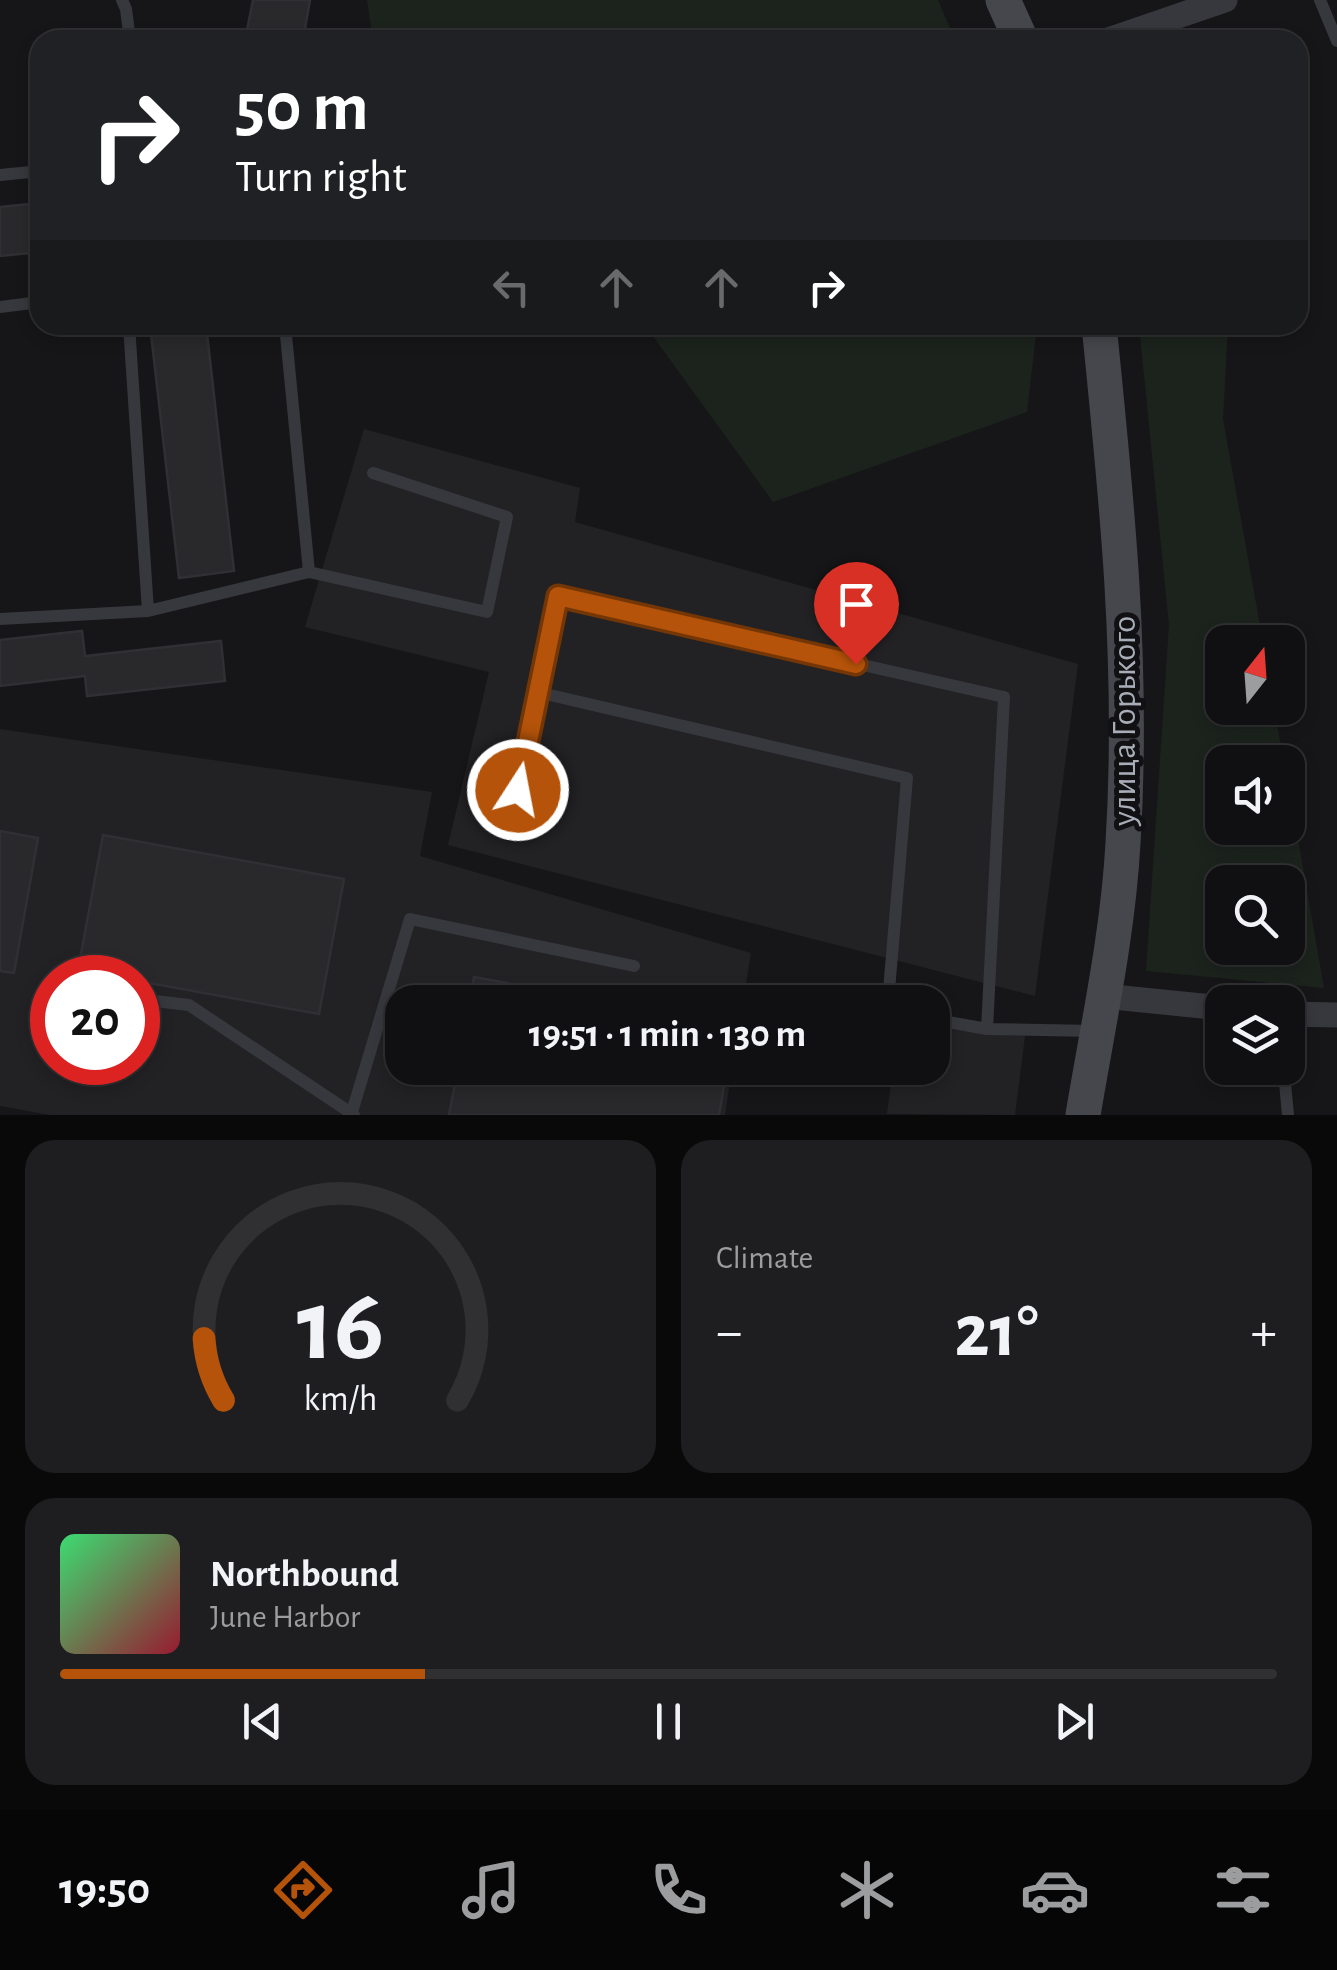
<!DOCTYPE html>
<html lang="en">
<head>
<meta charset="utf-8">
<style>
	body { margin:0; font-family:"Alegreya Sans",sans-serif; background:#1e1e20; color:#f1f3f6; height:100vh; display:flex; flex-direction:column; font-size:38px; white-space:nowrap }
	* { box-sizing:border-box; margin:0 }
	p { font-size:32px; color:#9c9d9f }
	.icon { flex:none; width:55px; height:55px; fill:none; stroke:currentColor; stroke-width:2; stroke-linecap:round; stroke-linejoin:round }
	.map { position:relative; height:1115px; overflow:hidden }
	.side { display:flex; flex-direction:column; gap:25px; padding:25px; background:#09090a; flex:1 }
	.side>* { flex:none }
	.guide { position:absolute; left:30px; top:30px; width:1278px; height:305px; border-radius:30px; box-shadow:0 5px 15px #0003,0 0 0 2px #303032; background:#202124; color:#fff; overflow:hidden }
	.needle { width:65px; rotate:17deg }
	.controls { position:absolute; left:1205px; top:625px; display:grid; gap:20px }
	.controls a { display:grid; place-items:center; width:100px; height:100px; border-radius:20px; background:#101012; box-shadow:0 5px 15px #0003,0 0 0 2px #303032; font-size:50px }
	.speed { position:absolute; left:30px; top:955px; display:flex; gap:20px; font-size:50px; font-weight:700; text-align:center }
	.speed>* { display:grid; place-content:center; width:130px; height:130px; border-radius:50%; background:#101012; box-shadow:0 5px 15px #0003,0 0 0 2px #303032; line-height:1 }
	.speed .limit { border:15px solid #d22; background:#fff; color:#111 }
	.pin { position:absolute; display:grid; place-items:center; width:85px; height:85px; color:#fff; margin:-102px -42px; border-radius:50% 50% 50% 0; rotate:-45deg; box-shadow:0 0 10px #0007 }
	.pin .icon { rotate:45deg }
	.me { position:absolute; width:110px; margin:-55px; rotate:11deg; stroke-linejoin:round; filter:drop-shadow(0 0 8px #0008) }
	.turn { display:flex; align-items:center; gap:35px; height:210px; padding:0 40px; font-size:45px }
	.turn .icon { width:130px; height:130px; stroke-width:2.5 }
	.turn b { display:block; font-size:70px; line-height:85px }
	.lanes { display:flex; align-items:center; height:95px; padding:0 40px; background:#0003; justify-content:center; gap:50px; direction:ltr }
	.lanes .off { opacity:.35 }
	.big { font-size:75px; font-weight:700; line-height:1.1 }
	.side .tile { flex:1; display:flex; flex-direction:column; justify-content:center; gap:15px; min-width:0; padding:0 35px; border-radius:30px; background:#1e1e20 }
	.side .dial { align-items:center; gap:0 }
	.dial svg { height:260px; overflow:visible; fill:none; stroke:#303032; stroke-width:7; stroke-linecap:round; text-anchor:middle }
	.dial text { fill:#f1f3f6; stroke:none }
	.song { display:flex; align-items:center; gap:30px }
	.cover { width:120px; height:120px; border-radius:15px; background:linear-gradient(135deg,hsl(140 70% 55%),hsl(350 70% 35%)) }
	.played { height:10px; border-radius:5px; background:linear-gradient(90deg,#b45309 30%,#303032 30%) }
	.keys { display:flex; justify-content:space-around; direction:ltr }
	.heat { display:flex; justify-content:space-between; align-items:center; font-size:55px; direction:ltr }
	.side .tiles { flex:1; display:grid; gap:25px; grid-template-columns:1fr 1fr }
	.tile:last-child { grid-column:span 2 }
	.trip { position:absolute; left:385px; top:985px; width:565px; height:100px; border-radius:30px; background:#101012; box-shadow:0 5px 15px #0003,0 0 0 2px #303032; font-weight:700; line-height:100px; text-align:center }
	.menu { display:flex; height:160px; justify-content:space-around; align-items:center; background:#060607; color:#9c9d9f }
	.menu .icon { width:70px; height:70px }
	.menu .on { color:#b45309 }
	.menu b { font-size:45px; color:#f1f3f6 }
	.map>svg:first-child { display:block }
	.built { fill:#222225; fill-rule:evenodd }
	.green { fill:#1c231d; fill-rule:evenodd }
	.building { fill:#29292c; stroke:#303034; stroke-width:2.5 }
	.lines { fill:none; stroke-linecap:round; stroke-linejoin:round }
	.lane { stroke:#37383d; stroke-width:12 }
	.street { stroke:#37383d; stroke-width:25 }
	.secondary { stroke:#45474d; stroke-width:35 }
	.route-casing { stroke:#753606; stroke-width:25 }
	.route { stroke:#b45309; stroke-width:18 }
	.labels { text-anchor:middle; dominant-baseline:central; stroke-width:10; stroke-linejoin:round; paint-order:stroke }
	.street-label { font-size:35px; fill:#a8adb8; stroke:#111113 }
</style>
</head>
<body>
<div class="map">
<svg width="1337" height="1115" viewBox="0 0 1337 1115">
	<rect width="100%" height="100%" fill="#161618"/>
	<!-- built -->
	<path class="built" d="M 364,429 L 580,488 L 575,522 L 1078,664 L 1035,996 L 448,845 L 489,672 L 305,627 Z
		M 0,729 L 432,792 L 420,856 L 751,953 L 743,1002 L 402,1002 L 402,1068 L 732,1068 L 725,1115 L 50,1115 L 0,1106 ZM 52,978 L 138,978 L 138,1062 L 52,1062 Z
		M 933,1024 L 1025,1036 L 1015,1115 L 887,1114 L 893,1068 L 932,1068 Z"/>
	<!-- green -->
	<path class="green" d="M 367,0 L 938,0 L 955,40 L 373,40 Z
		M 645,325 L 1037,325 L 1027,412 L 773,502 Z
		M 1139,325 L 1228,325 L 1223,419 L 1263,642 L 1222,642 L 1222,708 L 1274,708 L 1284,762 L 1222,762 L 1222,828 L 1288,828 L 1288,782 L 1324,988 L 1146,971 L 1169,625 ZM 1288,882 L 1288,948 L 1222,948 L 1222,882 Z"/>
	<!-- building -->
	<path class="building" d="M 253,0 L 310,0 L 303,40 L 245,40 Z
		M 40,203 L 40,252 L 0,256 L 0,207 Z
		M 150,325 L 206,325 L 234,571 L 179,578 Z
		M 82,631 L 85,656 L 221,641 L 225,681 L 87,696 L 85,676 L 0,686 L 0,640 Z
		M 0,831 L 38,838 L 14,973 L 0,971 Z
		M 103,835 L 344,879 L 319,1014 L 138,981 L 138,978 L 78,970 Z
		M 474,977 L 612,1002 L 470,1002 Z
		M 458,1068 L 727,1068 L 719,1115 L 449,1115 Z"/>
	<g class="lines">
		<!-- lane -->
		<path class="lane" d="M 122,0 L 126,9 L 130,40
			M 1320,0 L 1337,41
			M 0,175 L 40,171
			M 0,307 L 40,302
			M 129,325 L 148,611
			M 285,325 L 309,572
			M 0,619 L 148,611 L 309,572 L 487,612 L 507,517 L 373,473
			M 518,790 L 537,692
			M 138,999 L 189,1005 L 354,1115
			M 888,1002 L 907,778 L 537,692 L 558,596 L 1004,697 L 987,1029
			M 932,1019 L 987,1029 L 1095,1031
			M 1279,1068 L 1285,1083 L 1288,1115
			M 352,1112 L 410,919 L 634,966"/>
		<!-- street -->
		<path class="street" d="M 1108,40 L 1225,0
			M 1103,996 L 1222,1008
			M 1288,1014 L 1337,1015"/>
		<!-- secondary -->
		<path class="secondary" d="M 1003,0 L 1021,40
			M 1083,1115 C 1098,1025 1118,934 1123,843 C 1134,666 1117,501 1099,325"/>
	</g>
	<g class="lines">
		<defs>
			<path id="route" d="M 518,790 L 558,596 L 856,664"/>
		</defs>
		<!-- route casing -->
		<use href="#route" class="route-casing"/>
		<!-- route -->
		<use href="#route" class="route"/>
	</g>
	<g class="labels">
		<!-- street labels -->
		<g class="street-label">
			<text transform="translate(1124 721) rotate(-90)">улица Горького</text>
		</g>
	</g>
</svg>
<div class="controls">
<a><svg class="needle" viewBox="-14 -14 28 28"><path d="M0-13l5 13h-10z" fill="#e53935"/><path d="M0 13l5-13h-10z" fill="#9c9d9f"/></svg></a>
<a><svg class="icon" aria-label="sound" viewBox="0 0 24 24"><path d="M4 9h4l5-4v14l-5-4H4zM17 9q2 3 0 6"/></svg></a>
<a><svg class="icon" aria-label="search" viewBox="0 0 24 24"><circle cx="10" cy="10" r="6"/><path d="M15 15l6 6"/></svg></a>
<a><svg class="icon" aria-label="layers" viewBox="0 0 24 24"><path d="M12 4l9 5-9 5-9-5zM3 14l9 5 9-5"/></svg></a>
</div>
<div class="speed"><div class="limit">20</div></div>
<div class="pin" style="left:856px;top:664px;background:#d93025"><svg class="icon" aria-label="arrive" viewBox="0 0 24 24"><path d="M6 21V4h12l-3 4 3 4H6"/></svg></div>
<svg class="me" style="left:518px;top:790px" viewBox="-20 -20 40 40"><circle r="17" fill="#b45309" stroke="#fff" stroke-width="3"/><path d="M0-11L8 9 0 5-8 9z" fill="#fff"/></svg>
<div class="trip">19:51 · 1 min · 130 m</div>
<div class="guide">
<div class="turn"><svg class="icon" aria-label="right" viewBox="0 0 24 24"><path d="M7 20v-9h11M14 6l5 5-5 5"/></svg><div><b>50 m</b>Turn right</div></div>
<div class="lanes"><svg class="icon off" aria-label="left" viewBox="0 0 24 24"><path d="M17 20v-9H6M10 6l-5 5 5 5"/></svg><svg class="icon off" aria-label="ahead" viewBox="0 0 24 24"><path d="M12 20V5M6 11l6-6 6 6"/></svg><svg class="icon off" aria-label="ahead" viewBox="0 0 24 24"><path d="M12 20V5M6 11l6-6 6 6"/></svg><svg class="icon" aria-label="right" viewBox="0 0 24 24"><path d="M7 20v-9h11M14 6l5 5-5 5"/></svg></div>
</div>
</div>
<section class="side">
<div class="tiles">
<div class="tile dial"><svg viewBox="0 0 100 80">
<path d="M14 69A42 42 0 1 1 86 69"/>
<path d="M14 69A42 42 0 0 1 8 50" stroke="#b45309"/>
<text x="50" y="56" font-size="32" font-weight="700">16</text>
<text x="50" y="72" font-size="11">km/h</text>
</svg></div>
<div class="tile"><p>Climate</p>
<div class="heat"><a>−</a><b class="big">21°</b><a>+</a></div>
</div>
<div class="tile">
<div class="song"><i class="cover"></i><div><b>Northbound</b><p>June Harbor</p></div></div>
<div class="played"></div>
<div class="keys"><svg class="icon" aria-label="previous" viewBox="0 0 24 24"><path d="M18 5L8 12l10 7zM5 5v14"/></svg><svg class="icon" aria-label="pause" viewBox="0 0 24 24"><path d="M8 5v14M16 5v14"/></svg><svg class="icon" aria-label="next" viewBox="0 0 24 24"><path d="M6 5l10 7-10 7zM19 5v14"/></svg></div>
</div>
</div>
</section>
<nav class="menu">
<b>19:50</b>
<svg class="icon on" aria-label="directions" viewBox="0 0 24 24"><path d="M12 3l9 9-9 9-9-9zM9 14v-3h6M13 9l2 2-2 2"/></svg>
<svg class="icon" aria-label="music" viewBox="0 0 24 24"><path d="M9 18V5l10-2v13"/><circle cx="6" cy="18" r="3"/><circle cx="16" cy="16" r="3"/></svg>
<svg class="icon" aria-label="phone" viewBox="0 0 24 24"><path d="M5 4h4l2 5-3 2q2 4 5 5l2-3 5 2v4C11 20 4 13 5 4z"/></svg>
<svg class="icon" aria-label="climate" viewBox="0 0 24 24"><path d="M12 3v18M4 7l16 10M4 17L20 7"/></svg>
<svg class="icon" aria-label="car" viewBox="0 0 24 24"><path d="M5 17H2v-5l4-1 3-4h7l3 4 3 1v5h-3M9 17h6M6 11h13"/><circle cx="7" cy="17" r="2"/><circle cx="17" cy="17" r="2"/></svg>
<svg class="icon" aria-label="filters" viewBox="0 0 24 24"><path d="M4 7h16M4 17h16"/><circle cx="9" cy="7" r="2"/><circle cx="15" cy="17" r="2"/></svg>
</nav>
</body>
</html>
